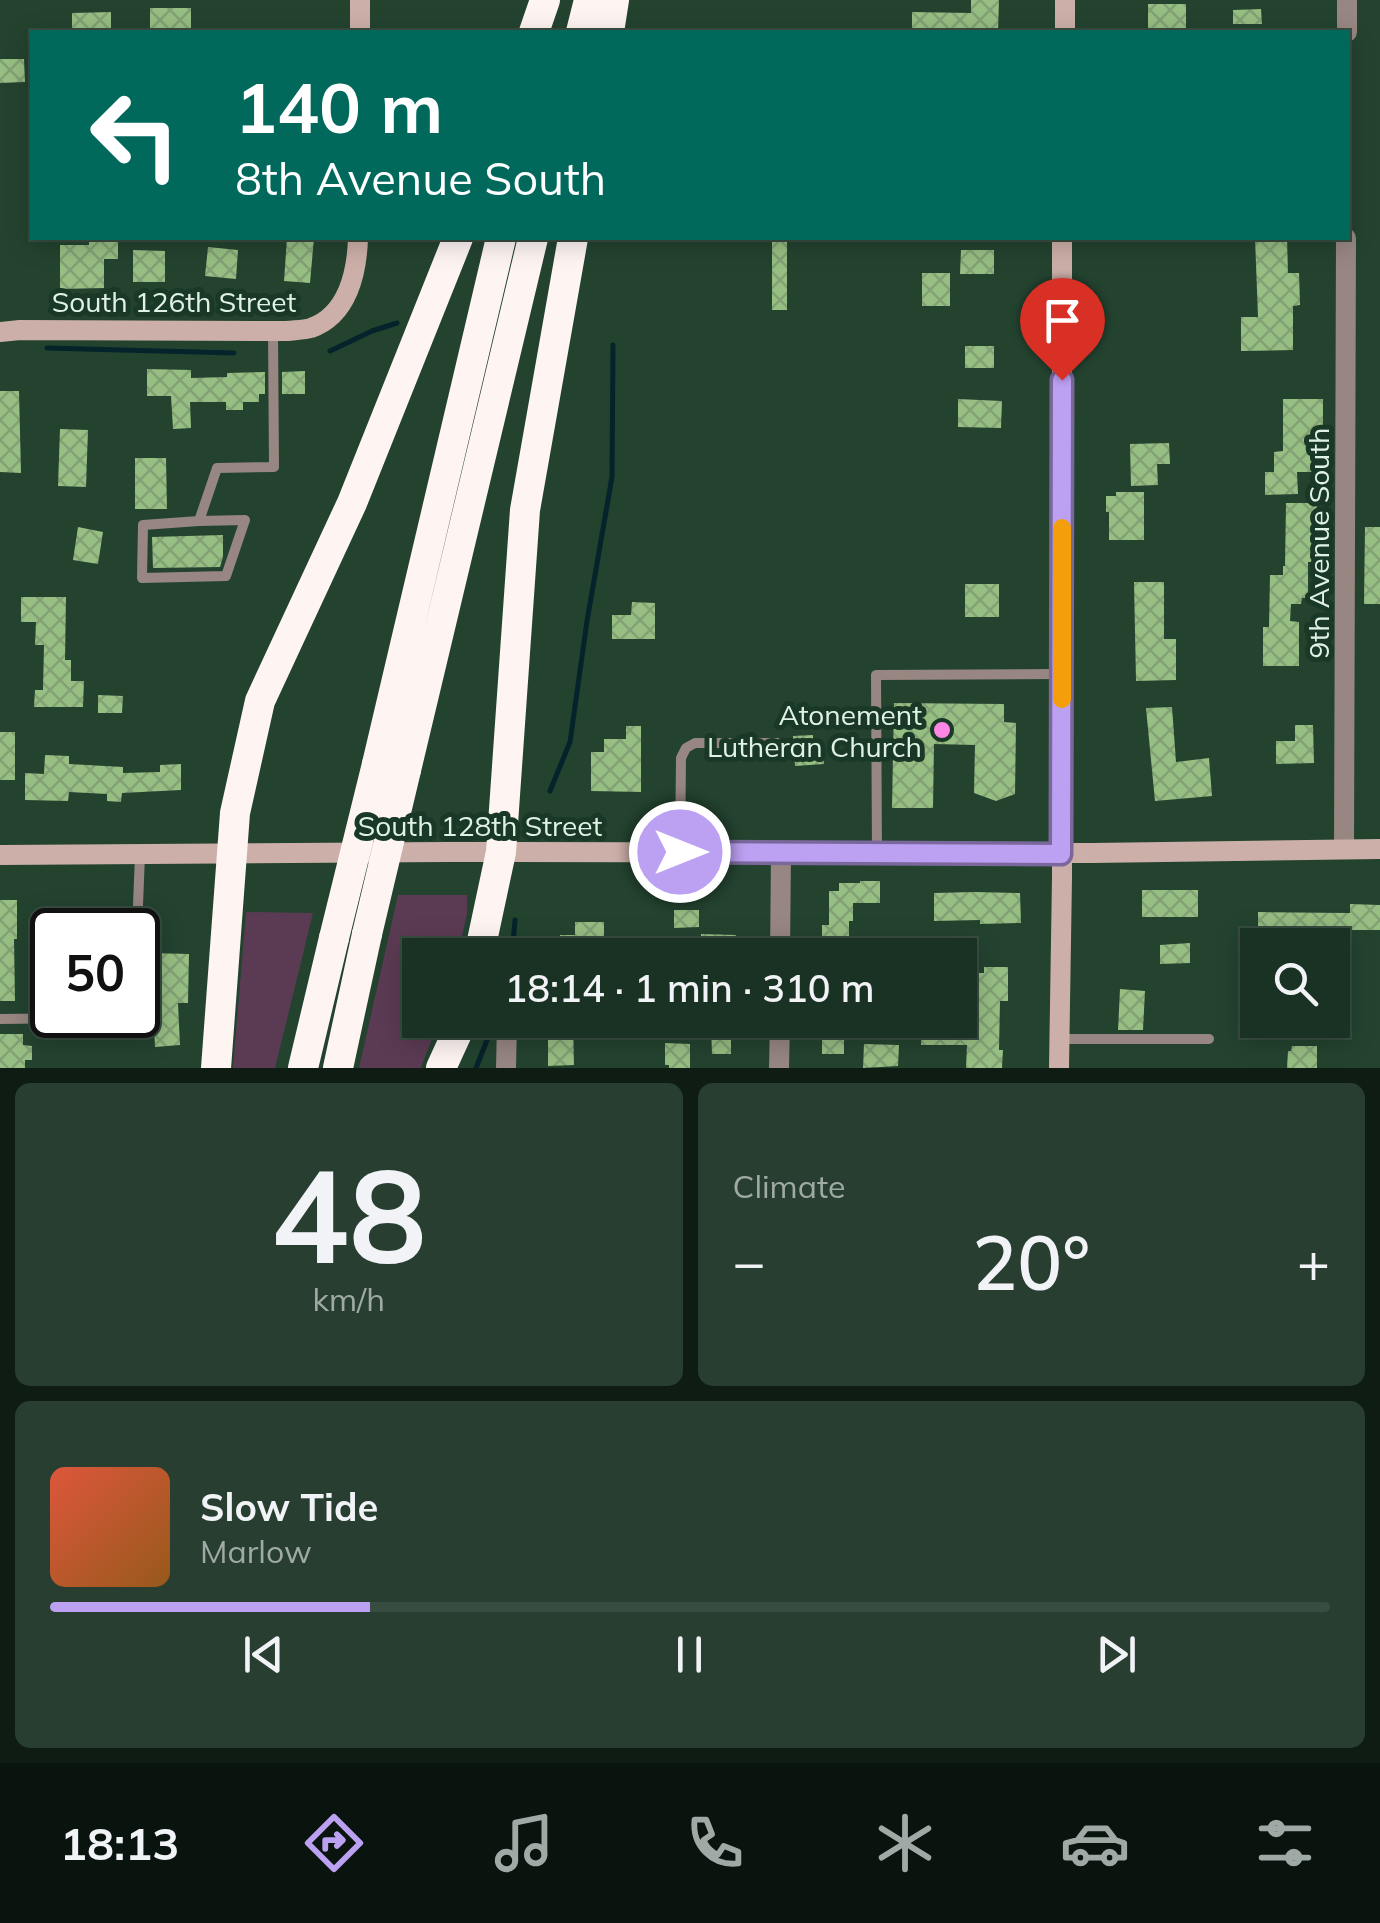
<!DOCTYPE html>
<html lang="en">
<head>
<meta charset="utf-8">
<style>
	body { margin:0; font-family:Mulish,sans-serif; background:#273e30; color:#f1f3f6; height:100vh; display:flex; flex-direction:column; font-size:38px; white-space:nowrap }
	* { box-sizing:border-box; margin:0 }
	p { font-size:32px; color:#9faaa6 }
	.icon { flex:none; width:55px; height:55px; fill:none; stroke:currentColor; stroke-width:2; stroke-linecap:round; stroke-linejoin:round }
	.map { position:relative; height:1068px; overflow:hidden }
	.drawer { display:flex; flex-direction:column; gap:15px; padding:15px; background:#0e1c13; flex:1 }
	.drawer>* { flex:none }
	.top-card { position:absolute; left:30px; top:30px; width:1320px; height:210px; border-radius:0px; box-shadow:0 5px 25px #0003,0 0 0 2px #384d41; background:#00695c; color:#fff; overflow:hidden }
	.tools { position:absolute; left:1240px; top:928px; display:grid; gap:20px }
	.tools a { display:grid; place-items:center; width:110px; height:110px; border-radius:0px; background:#1a3223; box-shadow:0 5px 25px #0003,0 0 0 2px #384d41; font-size:50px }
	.speed { position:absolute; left:30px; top:908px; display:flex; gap:20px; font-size:50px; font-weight:700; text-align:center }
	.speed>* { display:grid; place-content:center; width:130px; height:130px; border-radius:50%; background:#1a3223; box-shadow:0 5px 25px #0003,0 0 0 2px #384d41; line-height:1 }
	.speed .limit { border:5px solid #111; border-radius:15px; background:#fff; color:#111 }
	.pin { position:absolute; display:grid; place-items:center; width:85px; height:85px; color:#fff; margin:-102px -42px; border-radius:50% 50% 50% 0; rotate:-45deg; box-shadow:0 0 10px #0007 }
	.pin .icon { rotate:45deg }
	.me { position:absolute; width:110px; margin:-55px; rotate:90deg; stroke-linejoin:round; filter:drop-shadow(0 0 8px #0008) }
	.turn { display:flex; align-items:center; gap:35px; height:210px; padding:0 40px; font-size:45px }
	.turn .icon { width:130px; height:130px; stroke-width:2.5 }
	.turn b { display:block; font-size:70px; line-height:85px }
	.big { font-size:75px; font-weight:600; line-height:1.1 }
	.drawer .card { flex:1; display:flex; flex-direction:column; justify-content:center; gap:15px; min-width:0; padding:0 35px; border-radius:15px; background:#273e30 }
	.drawer .dial { align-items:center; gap:0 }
	.dial b { font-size:130px; line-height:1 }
	.song { display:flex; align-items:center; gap:30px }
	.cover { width:120px; height:120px; border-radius:15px; background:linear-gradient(135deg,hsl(10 70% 55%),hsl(30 70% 35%)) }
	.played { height:10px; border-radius:5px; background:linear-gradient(90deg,#bca0f2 25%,#384d41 25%) }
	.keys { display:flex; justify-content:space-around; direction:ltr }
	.heat { display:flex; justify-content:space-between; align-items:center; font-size:55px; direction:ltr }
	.drawer .tiles { flex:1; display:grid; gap:15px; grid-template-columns:1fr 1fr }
	.card:last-child { grid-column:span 2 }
	.trip { position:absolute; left:402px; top:938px; width:575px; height:100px; border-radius:0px; background:#1a3223; box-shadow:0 5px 25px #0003,0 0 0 2px #384d41; font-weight:600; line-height:100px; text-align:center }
	.tab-bar { display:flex; height:160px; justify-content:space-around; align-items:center; background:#0a140e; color:#9faaa6 }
	.tab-bar .icon { width:70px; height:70px }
	.tab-bar .active { color:#bca0f2 }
	.tab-bar b { font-size:45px; color:#f1f3f6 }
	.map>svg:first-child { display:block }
	.grass { fill:#5b3b53 }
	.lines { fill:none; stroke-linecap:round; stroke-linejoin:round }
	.stream { stroke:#05232a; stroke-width:5 }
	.building { fill:url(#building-cross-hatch) }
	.lane { stroke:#978681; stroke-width:10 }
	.street { stroke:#978681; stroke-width:20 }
	.secondary { stroke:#ccafa8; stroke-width:20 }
	.highway { stroke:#fef5f3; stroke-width:30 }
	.highway-bridge { stroke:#fef5f3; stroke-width:30 }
	.route-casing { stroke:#7a689d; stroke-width:25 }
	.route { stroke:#bca0f2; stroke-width:18 }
	.slow { stroke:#f59e0b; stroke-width:18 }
	.poi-dot { fill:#fc86e3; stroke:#193826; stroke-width:4 }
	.labels { text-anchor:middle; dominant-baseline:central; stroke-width:10; stroke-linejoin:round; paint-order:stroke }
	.street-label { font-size:28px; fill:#e0f2e5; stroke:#193826 }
	.poi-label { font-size:28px; fill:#e0f2e5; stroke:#193826; text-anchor:end }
</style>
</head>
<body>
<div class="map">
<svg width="1380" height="1068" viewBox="0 0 1380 1068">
	<defs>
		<pattern id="building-cross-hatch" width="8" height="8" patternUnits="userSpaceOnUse" patternTransform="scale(2.5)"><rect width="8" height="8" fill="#97be83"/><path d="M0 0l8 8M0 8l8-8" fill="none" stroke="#82a174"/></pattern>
	</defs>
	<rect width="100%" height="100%" fill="#23432f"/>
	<!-- grass -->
	<path class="grass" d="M 398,895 L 467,895 L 467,914 L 458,955 L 420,955 L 420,1020 L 439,1020 L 421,1068 L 359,1068 Z
		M 246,912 L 313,913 L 275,1068 L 233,1068 Z"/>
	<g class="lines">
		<!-- stream -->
		<path class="stream" d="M 47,348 L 234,353
			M 330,351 L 372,331 L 397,323
			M 550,791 L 570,742 L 587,621 L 612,477 L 613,345
			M 512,955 L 515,920
			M 476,1068 L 495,1020"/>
	</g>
	<!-- building -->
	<path class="building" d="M 971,0 L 999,0 L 998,32 L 912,32 L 912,12 L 971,13 Z
		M 1148,4 L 1186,4 L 1186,30 L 1148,30 Z
		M 150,8 L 191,8 L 191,32 L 150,32 Z
		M 1261,9 L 1262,24 L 1233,24 L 1233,10 Z
		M 111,12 L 111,32 L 72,32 L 72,13 Z
		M 0,59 L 24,59 L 25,82 L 0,83 Z
		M 89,238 L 118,238 L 118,259 L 104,259 L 104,288 L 60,289 L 60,245 L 89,245 Z
		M 287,238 L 314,238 L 310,283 L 284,281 Z
		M 1255,238 L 1287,238 L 1288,273 L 1299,273 L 1300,305 L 1293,306 L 1293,350 L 1241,351 L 1241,317 L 1258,317 Z
		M 772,242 L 787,242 L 787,310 L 772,310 Z
		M 208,247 L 238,250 L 236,279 L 205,276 Z
		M 133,250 L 165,251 L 165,282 L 133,282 Z
		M 961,250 L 994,250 L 994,274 L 960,274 Z
		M 922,273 L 950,273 L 950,306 L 922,306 Z
		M 965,346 L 994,346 L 994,368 L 965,368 Z
		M 147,369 L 191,370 L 191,378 L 227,377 L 227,373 L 265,372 L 265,394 L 259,394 L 259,402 L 243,402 L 243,410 L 226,410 L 226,402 L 190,402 L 191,428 L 173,429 L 171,396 L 147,396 Z
		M 305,371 L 305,394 L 282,394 L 282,372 Z
		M 0,391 L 19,391 L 21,473 L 0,472 Z
		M 958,399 L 1002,401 L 1001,428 L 958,427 Z
		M 1283,399 L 1323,399 L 1323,431 L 1315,431 L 1315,472 L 1297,472 L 1298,494 L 1265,495 L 1265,472 L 1274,472 L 1274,452 L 1283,451 Z
		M 60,429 L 88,430 L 86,487 L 58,486 Z
		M 1169,443 L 1170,464 L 1157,464 L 1158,485 L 1131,486 L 1130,444 Z
		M 135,458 L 166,458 L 167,509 L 135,509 Z
		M 1116,492 L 1144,492 L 1144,540 L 1109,540 L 1109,512 L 1106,512 L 1106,496 L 1116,496 Z
		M 1286,503 L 1317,503 L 1317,562 L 1308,562 L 1308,598 L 1302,598 L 1301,604 L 1291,604 L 1290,621 L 1299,622 L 1299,666 L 1263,666 L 1263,627 L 1269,627 L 1270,575 L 1283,575 L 1283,566 L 1285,566 Z
		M 78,527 L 103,532 L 98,564 L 73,560 Z
		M 1365,527 L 1380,527 L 1380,604 L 1364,604 Z
		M 223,535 L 223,557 L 220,567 L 153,568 L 152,537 Z
		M 1134,582 L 1164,582 L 1164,639 L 1176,639 L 1176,680 L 1136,681 Z
		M 965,584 L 999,584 L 999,617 L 965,617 Z
		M 21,597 L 66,597 L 65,660 L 71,660 L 71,681 L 84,681 L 83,707 L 34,707 L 35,690 L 43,690 L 44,645 L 35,645 L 36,622 L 21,622 Z
		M 632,602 L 655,603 L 655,639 L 612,639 L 612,615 L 631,615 Z
		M 98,695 L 123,696 L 122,713 L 98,713 Z
		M 894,703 L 1004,704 L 1004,722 L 1016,723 L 1015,794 L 996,801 L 974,793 L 975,745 L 934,744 L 933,808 L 892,808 Z
		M 1172,707 L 1176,762 L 1209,758 L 1212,796 L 1155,801 L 1146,708 Z
		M 1295,725 L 1313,725 L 1314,763 L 1276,764 L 1276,741 L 1295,741 Z
		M 626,726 L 641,726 L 641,792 L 591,791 L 591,752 L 604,752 L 604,739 L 626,739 Z
		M 0,732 L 15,732 L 15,780 L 0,780 Z
		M 813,735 L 813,744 L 823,743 L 824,764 L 795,766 L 793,736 Z
		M 45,755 L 69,756 L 69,764 L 123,767 L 123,773 L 160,772 L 160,765 L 181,764 L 181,790 L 122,793 L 121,802 L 107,801 L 107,794 L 69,792 L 68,801 L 25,800 L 25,773 L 44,774 Z
		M 860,881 L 880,881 L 880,903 L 853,903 L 853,921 L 849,921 L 849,955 L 822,955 L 822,925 L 829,925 L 829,891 L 839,891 L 839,883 L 860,883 Z
		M 1142,890 L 1198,890 L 1198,917 L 1142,917 Z
		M 974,892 L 1020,893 L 1021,923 L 980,924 L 980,920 L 934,921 L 934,893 Z
		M 0,900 L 17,900 L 17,939 L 14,939 L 15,1001 L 0,1001 Z
		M 1350,904 L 1380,905 L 1380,930 L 1329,930 L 1329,945 L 1258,944 L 1258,912 L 1350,913 Z
		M 76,906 L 119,908 L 119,930 L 75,930 Z
		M 674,910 L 699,910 L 699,927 L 674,928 Z
		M 575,922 L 604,922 L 604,948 L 589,948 L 589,955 L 560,955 L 560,935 L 575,935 Z
		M 701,934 L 736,935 L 736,955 L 701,955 Z
		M 1239,941 L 1258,941 L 1258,964 L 1239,964 Z
		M 1190,943 L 1190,963 L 1160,964 L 1160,945 Z
		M 150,953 L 189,954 L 188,1003 L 178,1003 L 180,1045 L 155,1047 L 153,1002 L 148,1002 Z
		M 984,967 L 1008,967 L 1008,1001 L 1000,1001 L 999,1050 L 1003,1050 L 1002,1068 L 966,1068 L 967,1045 L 921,1045 L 922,1022 L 960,1022 L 960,973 L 984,973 Z
		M 1120,989 L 1145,991 L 1143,1030 L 1118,1030 Z
		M 573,1023 L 574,1065 L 548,1066 L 548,1024 Z
		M 731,1024 L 731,1054 L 712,1054 L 711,1025 Z
		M 822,1024 L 844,1024 L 844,1054 L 822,1054 Z
		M 0,1034 L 23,1034 L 23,1045 L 32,1046 L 32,1060 L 25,1060 L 25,1068 L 0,1068 Z
		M 665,1043 L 690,1044 L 690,1068 L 669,1068 L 669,1065 L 665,1065 Z
		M 864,1044 L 899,1045 L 898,1066 L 863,1068 Z
		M 1292,1046 L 1317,1046 L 1317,1068 L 1287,1068 L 1288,1051 L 1291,1051 Z"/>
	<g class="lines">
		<!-- lane -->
		<path class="lane" d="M 199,521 L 143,525 L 142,578 L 226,576 L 245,520 L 199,521 L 217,468 L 274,467 L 273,331
			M 680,852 L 681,758 L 686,748 L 695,743 L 779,743
			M 877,853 L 876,675 L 1062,674
			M 137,930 L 140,855
			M 0,1019 L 81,1018 L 88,1015
			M 1060,1039 L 1209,1039"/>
		<!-- street -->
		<path class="street" d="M 1347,32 L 1347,0
			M 1344,849 L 1346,238
			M 780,955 L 781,853
			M 506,1068 L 507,1024
			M 779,1068 L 780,1020"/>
		<!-- secondary -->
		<path class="secondary" d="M 360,32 L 360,0
			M 1065,32 L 1065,0
			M 0,332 L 20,330 L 287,331 C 295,330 304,330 311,328 C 348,315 357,272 358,238
			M 0,855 L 445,852 L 1092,853 L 1380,849
			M 1059,1068 L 1062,877 L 1062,238"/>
		<!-- highway -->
		<path class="highway" d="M 534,32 L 545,0
			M 581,32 L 589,0
			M 609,32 L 614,0
			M 377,764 L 501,238
			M 406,770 L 533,238
			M 479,955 L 501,852 L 525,510 L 573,238
			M 216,1068 L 235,813 L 260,701 L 352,503 L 458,238
			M 303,1068 L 334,938
			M 338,1068 L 367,934
			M 441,1068 L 463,1020"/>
		<!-- highway-bridge -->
		<path class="highway-bridge" d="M 367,934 L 406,770
			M 334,938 L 377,764"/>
	</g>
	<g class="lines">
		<defs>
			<path id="route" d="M 680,852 L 1061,854 L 1062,380"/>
		</defs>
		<!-- route casing -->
		<use href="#route" class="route-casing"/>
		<!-- route -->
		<use href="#route" class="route"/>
		<!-- slow -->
		<path class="slow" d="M 1062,699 L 1062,528"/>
	</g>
	<!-- markers -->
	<circle class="poi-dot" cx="942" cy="730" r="10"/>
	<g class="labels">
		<!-- street labels -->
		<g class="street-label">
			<text x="174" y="301">South 126th Street</text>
			<text transform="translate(1318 543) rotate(-90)">9th Avenue South</text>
			<text x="480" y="825">South 128th Street</text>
		</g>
		<!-- poi labels -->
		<g class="poi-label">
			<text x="922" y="714">Atonement<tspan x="922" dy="32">Lutheran Church</tspan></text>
		</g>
	</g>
</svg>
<div class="tools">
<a><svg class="icon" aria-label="search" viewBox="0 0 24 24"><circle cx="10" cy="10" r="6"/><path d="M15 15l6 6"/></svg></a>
</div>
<div class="speed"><div class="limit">50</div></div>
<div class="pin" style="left:1062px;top:380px;background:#d93025"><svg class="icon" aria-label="arrive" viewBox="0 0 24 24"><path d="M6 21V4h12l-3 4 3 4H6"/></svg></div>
<svg class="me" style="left:680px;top:852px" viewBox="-20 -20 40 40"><circle r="17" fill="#bca0f2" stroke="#fff" stroke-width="3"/><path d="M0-11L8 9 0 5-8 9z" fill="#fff"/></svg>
<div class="trip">18:14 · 1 min · 310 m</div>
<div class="top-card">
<div class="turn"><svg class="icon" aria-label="left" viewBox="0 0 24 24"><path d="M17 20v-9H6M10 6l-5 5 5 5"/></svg><div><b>140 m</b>8th Avenue South</div></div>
</div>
</div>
<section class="drawer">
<div class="tiles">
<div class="card dial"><b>48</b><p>km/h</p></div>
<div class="card"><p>Climate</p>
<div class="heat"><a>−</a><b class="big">20°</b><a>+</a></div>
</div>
<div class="card">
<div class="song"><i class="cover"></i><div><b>Slow Tide</b><p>Marlow</p></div></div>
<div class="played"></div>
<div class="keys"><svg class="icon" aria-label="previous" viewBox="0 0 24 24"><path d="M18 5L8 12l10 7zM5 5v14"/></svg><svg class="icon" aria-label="pause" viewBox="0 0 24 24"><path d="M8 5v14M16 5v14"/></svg><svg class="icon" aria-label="next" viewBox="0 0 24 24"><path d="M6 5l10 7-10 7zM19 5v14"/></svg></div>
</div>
</div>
</section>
<nav class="tab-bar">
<b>18:13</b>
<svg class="icon active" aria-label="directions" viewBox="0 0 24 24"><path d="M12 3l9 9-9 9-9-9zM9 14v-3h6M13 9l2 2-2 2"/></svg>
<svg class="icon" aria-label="music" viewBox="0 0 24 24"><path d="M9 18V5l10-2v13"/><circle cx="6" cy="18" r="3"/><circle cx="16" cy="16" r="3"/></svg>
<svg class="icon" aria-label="phone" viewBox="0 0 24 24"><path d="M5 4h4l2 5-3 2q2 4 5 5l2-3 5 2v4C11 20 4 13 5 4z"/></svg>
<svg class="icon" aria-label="climate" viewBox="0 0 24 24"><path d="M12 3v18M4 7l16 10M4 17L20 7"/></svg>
<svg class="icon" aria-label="car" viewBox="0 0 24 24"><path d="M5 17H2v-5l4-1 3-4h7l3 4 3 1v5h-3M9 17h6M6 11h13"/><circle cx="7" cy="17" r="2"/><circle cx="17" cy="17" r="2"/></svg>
<svg class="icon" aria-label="filters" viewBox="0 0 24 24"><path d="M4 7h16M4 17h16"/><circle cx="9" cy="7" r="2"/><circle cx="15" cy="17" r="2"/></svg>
</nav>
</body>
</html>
